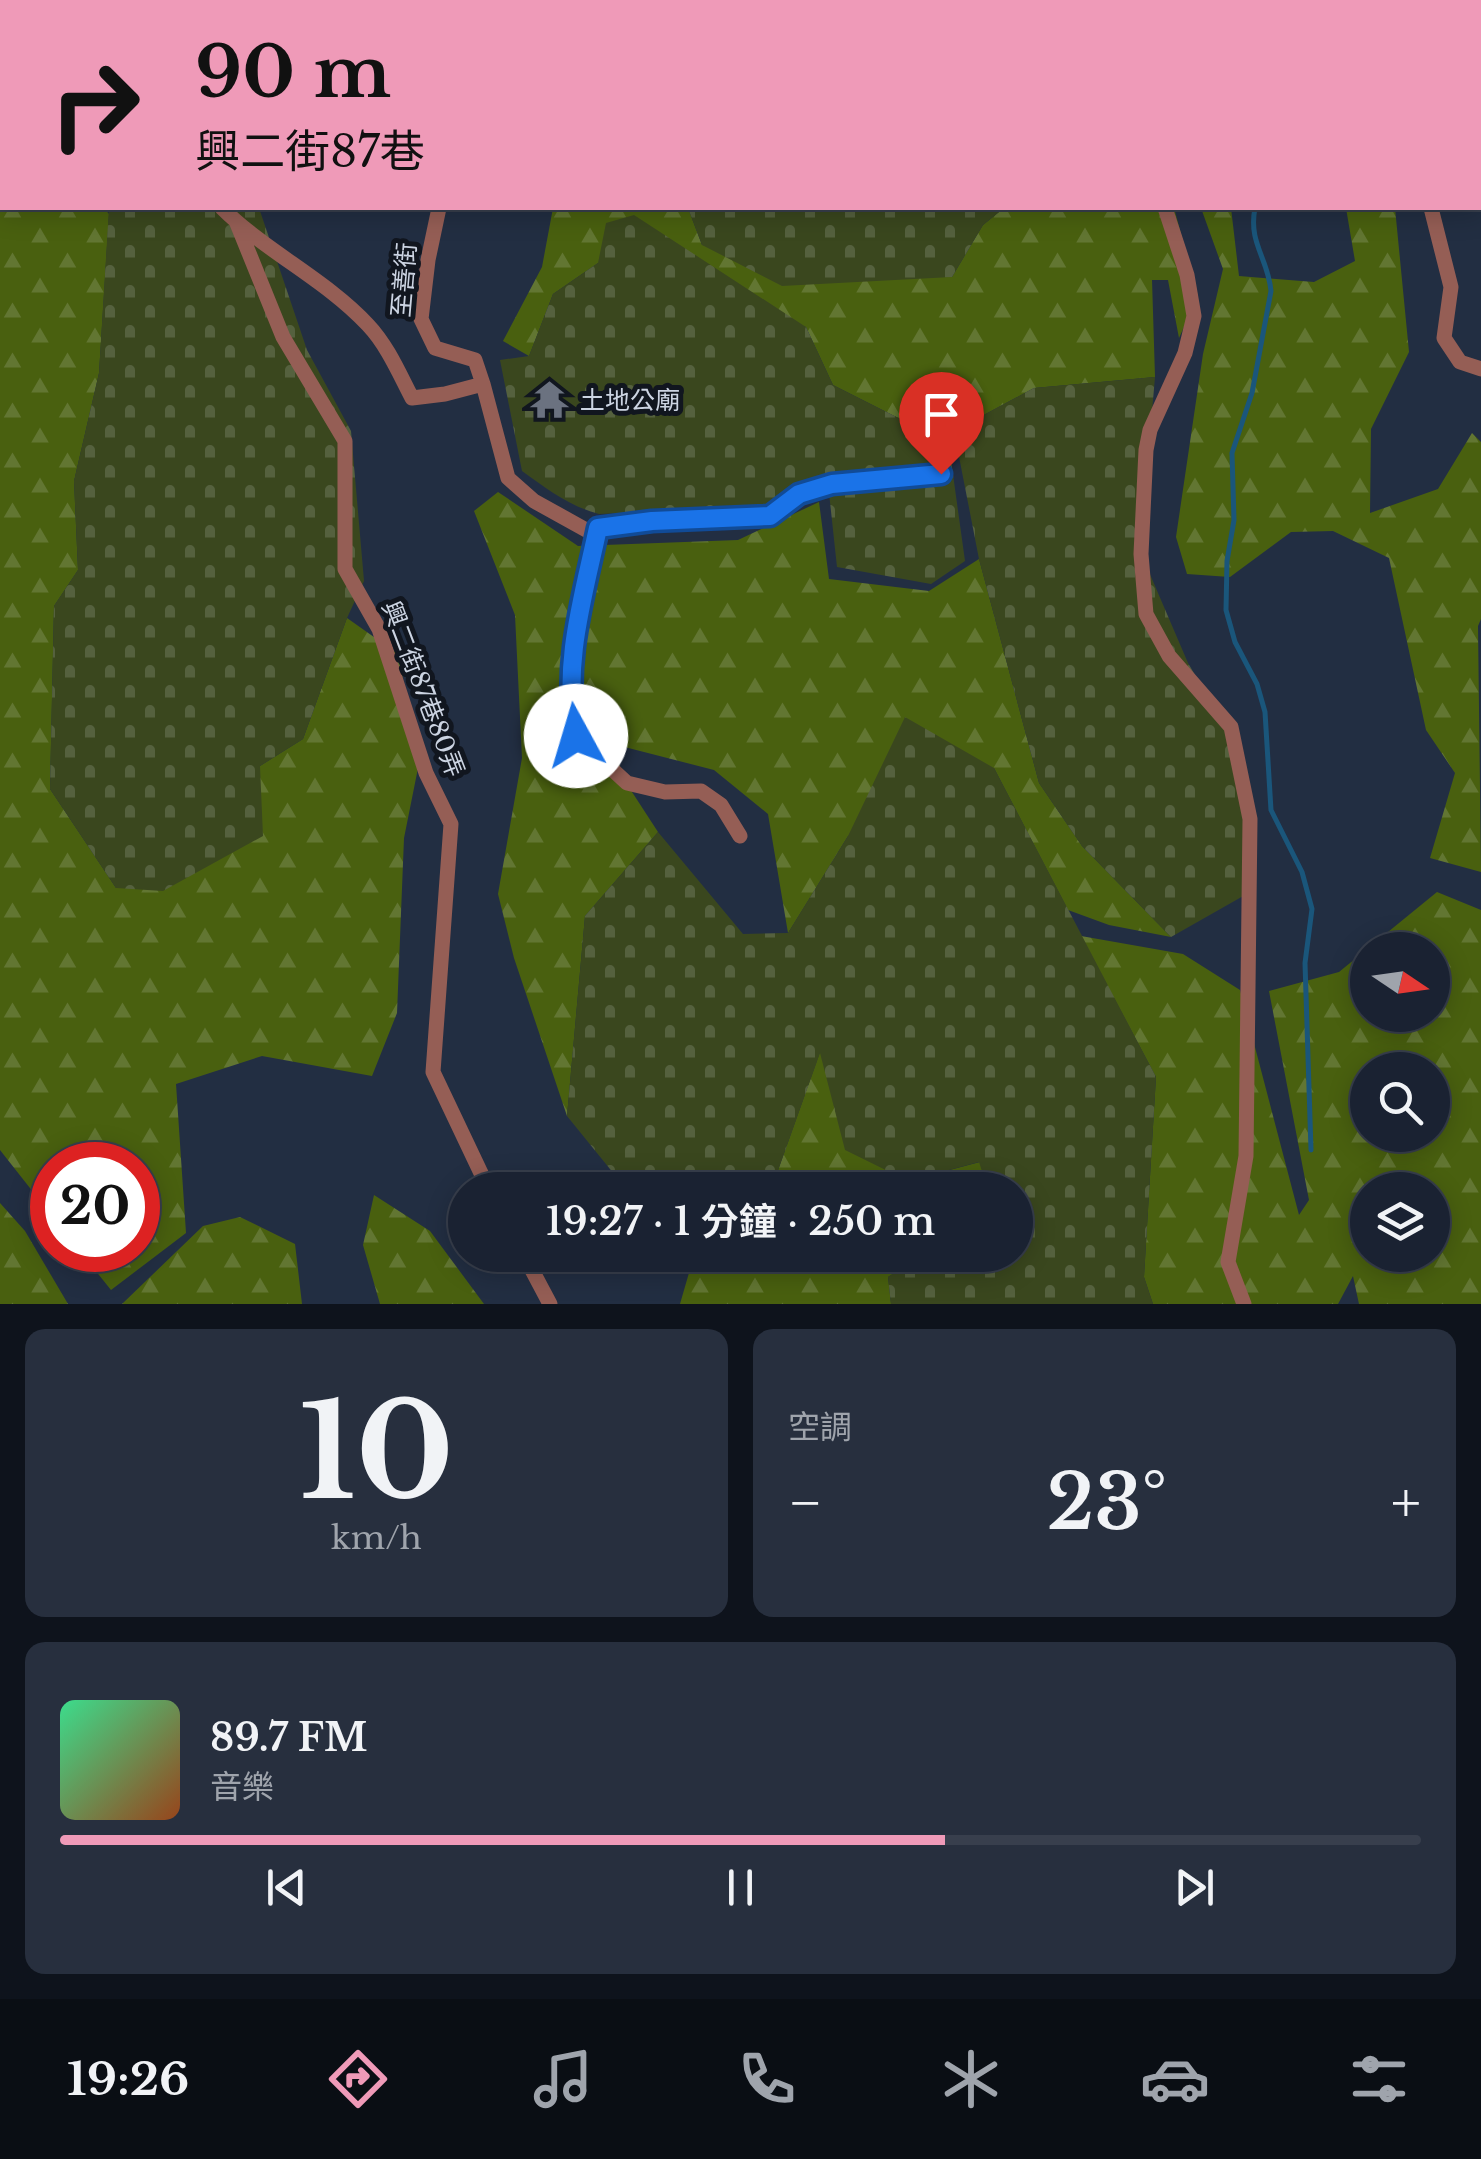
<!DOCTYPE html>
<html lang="zh-TW">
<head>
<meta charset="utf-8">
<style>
	body { margin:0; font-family:"Libre Baskerville","Noto Sans TC",serif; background:#272f3e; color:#f1f3f6; height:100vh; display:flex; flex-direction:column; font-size:38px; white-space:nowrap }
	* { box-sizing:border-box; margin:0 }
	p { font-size:32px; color:#9fa4ac }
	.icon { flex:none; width:55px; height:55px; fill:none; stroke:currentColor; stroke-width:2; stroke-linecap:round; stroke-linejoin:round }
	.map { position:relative; height:1304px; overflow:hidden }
	.panel { display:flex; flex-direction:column; gap:25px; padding:25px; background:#0e131c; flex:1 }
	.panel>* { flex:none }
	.hud { position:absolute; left:0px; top:0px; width:1482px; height:210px; box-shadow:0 5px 25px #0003,0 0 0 2px #383f4d; background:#ef9ab8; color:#111; overflow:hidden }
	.needle { width:65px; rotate:103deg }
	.buttons { position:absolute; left:1350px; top:932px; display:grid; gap:20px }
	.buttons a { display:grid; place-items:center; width:100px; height:100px; border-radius:50%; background:#1a2232; box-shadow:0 5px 25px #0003,0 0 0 2px #383f4d; font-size:50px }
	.speed { position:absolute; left:30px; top:1142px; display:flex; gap:20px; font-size:50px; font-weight:700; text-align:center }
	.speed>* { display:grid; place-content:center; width:130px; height:130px; border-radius:50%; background:#1a2232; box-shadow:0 5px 25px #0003,0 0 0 2px #383f4d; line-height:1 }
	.speed .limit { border:15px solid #d22; background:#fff; color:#111 }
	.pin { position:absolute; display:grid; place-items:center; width:85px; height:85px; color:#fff; margin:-102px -42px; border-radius:50% 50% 50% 0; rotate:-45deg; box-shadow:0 0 10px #0007 }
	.pin .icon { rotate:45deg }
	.me { position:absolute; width:110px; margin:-55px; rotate:354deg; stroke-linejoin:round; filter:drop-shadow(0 0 8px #0008) }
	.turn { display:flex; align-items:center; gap:35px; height:210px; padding:0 30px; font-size:45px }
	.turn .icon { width:130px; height:130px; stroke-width:2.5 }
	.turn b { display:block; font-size:70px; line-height:85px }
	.big { font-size:75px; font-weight:600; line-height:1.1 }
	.panel .tile { flex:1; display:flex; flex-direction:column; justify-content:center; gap:15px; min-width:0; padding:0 35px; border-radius:20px; background:#272f3e }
	.panel .dial { align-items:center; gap:0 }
	.dial b { font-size:130px; line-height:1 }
	.song { display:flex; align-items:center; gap:30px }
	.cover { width:120px; height:120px; border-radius:15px; background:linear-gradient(135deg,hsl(150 70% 55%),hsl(20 70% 35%)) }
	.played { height:10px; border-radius:5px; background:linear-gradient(90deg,#ef9ab8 65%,#383f4d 65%) }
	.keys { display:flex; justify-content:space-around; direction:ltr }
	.heat { display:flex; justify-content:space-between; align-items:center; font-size:55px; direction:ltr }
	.panel .tiles { flex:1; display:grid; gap:25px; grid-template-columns:1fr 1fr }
	.tile:last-child { grid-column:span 2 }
	.trip { position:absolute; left:448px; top:1172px; width:585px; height:100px; border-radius:50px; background:#1a2232; box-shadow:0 5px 25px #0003,0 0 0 2px #383f4d; font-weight:600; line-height:100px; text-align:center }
	.menu { display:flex; height:160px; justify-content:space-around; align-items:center; background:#0a0e14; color:#9fa4ac }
	.menu .icon { width:70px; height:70px }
	.menu .current { color:#ef9ab8 }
	.menu b { font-size:45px; color:#f1f3f6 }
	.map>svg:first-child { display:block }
	.forest { fill:url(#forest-firs); fill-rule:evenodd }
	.cemetery { fill:url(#cemetery-stones) }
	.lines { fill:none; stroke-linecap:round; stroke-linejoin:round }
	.stream { stroke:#1a567b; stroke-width:5 }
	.minor { stroke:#955e55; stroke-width:15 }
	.route-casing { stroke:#114b97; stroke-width:25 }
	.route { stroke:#1a73e8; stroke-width:18 }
	.labels { text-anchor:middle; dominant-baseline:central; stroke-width:10; stroke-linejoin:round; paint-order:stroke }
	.street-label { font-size:25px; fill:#ccd4e2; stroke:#11161f }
	.poi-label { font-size:25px; fill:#ccd4e2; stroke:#11161f; text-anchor:start }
</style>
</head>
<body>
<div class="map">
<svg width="1481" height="1304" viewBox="0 0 1481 1304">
	<defs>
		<pattern id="forest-firs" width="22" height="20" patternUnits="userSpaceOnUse" patternTransform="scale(2.5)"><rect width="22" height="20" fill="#49600f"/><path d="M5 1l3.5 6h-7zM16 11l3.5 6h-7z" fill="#627632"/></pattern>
		<pattern id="cemetery-stones" width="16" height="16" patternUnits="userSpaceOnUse" patternTransform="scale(2.5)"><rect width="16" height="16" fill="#3a471e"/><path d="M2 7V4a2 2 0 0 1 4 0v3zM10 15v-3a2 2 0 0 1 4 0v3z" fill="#55613e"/></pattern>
	</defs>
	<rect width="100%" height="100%" fill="#222e42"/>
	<!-- forest -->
	<path class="forest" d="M 708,0 L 1050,0 L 1052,2 L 707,2 Z
		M 0,202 L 2,208 L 104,208 L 109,214 L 99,373 L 74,481 L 78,570 L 54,606 L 50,789 L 116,888 L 260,766 L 303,739 L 347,618 L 398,654 L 419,763 L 404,838 L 397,1013 L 372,1076 L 262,1056 L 176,1084 L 186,1233 L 111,1290 L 79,1250 L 138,1250 L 138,1165 L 52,1165 L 52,1216 L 0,1150 Z
		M 553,208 L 688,208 L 702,245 L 952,277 L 983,225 L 1004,208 L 1174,208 L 1198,296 L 1179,338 L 1168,280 L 1152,280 L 1155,377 L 1034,388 L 954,431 L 930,434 L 833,385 L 806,327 L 598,263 L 553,294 L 529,356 L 503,341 L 542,267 Z
		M 1201,208 L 1231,208 L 1239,276 L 1314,282 L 1355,261 L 1346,208 L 1395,208 L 1409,352 L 1371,429 L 1370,513 L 1438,489 L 1472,433 L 1481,442 L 1481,619 L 1478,626 L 1481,872 L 1430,858 L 1455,773 L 1426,730 L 1389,558 L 1333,531 L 1291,532 L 1230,577 L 1187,574 L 1176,537 L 1203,354 L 1223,269 Z
		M 498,492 L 578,546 L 738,540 L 819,502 L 829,579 L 929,591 L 979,559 L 1039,783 L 1082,846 L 1171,937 L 1109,925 L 1068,910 L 994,768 L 848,836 L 788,933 L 768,814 L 714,770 L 609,743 L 632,792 L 658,832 L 585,916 L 567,1116 L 514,958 L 498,894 L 522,758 L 515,615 L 474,511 Z
		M 1437,892 L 1481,910 L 1481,1304 L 1359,1304 L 1353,1276 L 1338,1304 L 1153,1304 L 1144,1277 L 1156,1077 L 1081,936 L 1183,954 L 1240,990 L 1299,1215 L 1309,1200 L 1269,991 L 1339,972 ZM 1368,950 L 1432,950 L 1432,1015 L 1368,1015 ZM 1368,1070 L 1432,1070 L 1432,1135 L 1368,1135 ZM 1368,1190 L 1432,1190 L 1432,1255 L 1368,1255 Z
		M 820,1052 L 908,1181 L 980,1162 L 988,1190 L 771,1190 Z
		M 374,1195 L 430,1231 L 484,1304 L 380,1304 L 363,1245 Z
		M 0,1203 L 25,1231 L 68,1304 L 0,1304 Z
		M 240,1217 L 295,1244 L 302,1304 L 122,1304 L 203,1226 Z
		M 701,1255 L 922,1255 L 888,1277 L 891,1304 L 680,1304 L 693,1259 Z"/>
	<!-- cemetery -->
	<path class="cemetery" d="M 550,0 L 708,0 L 549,2 Z
		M 109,208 L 259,208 L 307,350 L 351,431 L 364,581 L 347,618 L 303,739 L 260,766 L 263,836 L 163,891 L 116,888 L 50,789 L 54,606 L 78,570 L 74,481 L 99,373 Z
		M 688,208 L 1004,208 L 983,225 L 952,277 L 782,286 L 702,245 Z
		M 634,215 L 806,327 L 833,385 L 930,434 L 950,453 L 965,561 L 931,584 L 837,567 L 827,474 L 811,479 L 761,507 L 599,514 C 569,506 547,489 522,471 L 500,360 L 529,356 L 553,294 L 598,263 L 606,223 Z
		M 1155,377 L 1140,551 L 1188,663 L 1242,755 L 1252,891 L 1171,937 L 1082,846 L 1039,783 L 979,559 L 954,431 L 1034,388 Z
		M 905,717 L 994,768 L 1156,1077 L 1144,1277 L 1153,1304 L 891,1304 L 888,1277 L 922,1255 L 1015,1255 L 1015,1190 L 988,1190 L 979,1162 L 908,1181 L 845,1150 L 820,1053 L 771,1190 L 627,1190 L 567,1116 L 585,916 L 658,832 L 743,934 L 788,933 L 848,836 Z"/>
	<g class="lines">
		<!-- stream -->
		<path class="stream" d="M 1252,2 L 1252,0
			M 1255,208 C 1248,243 1268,258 1271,291 L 1252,393 L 1232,453 L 1234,520 L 1227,561 L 1226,610 L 1235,642 L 1257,684 L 1265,712 L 1271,810 L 1302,872 L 1312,909 L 1305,963 L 1311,1150"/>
		<!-- minor -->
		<path class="minor" d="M 1102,0 L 1103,2
			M 1321,0 L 1322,2
			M 248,2 L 276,0
			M 502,2 L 504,0
			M 0,177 L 2,177
			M 222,208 C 266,252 325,279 368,325 C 387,345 399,373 412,398 L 445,394 L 483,384 L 508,478 L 534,501 L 588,531 C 646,515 706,528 765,517 C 780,514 790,498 804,493 C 847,477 896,477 941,475
			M 439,208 L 428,260 L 421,319 L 435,348 L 475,360 L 483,384
			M 1165,208 L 1187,275 L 1194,316 L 1185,353 L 1150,430 L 1146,450 L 1141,554 L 1146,614 L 1169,656 L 1231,727 L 1250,819 L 1246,1156 L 1228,1262 L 1244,1304
			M 1431,208 L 1451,287 L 1444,338 L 1460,362 L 1481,369
			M 236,221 L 283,337 L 345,441 L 345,569 L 379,629 L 426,773 L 451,824 L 433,1072 L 489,1190
			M 598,528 L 571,653 L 570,706 L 576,736 L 627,783 L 665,792 L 701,791 L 721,805 L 740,836
			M 524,1255 L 550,1304"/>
	</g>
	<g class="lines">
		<defs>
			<path id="route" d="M 576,736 C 562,665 583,598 598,528 L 652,521 L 770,516 L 799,494 L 832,484 L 941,474"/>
		</defs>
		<!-- route casing -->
		<use href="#route" class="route-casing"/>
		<!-- route -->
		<use href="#route" class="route"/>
	</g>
	<!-- icons -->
	<defs>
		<symbol id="temple-bare" viewBox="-9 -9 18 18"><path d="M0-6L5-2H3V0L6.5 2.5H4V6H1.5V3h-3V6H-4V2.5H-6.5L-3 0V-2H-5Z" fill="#6b7280" stroke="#11161f" stroke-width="2.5" paint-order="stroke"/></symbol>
	</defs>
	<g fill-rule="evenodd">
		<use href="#temple-bare" x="522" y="372" width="55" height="55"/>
	</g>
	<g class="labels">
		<!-- street labels -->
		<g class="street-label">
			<text transform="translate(404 280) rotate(-85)">至善街</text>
			<text transform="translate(423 689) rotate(69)">興二街87巷80弄</text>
		</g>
		<!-- poi labels -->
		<g class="poi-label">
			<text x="580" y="400">土地公廟</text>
		</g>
	</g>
</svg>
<div class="buttons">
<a><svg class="needle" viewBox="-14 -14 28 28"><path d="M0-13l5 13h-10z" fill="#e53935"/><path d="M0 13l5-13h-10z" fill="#9fa4ac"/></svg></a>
<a><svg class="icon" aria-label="search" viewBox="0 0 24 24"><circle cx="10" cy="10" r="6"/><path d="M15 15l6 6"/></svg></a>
<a><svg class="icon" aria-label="layers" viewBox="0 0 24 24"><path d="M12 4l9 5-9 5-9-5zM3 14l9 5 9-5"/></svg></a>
</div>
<div class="speed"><div class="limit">20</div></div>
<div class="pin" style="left:941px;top:474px;background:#d93025"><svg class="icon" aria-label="arrive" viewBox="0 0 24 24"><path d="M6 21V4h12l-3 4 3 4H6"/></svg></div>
<svg class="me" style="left:576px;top:736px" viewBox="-20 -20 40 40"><circle r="19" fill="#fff"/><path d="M0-13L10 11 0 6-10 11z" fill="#1a73e8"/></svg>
<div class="trip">19:27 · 1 分鐘 · 250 m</div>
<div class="hud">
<div class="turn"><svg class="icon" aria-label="right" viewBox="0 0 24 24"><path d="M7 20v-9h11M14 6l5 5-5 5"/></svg><div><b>90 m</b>興二街87巷</div></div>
</div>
</div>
<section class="panel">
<div class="tiles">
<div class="tile dial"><b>10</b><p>km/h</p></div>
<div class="tile"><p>空調</p>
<div class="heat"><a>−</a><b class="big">23°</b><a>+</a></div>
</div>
<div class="tile">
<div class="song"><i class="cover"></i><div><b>89.7 FM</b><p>音樂</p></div></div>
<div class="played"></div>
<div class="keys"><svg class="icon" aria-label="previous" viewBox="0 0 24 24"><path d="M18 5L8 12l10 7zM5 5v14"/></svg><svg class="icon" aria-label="pause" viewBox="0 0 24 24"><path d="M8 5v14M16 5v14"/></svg><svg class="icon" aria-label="next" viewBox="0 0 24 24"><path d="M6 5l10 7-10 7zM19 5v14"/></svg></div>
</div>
</div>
</section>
<nav class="menu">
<b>19:26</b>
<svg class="icon current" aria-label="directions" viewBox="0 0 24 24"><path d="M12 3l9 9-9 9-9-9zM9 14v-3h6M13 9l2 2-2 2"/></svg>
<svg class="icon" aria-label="music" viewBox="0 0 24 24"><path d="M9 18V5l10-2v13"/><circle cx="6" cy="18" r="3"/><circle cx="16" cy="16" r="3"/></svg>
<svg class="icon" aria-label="phone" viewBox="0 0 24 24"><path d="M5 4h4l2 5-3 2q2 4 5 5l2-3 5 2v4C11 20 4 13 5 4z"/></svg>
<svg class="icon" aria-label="climate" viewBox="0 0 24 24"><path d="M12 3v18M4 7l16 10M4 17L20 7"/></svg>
<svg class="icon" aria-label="car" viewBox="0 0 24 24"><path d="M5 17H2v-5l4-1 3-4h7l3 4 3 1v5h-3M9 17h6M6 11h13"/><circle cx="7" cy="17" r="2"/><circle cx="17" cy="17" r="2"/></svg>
<svg class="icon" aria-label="filters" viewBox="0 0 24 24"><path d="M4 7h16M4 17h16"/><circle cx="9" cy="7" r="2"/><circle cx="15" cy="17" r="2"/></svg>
</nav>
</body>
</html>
